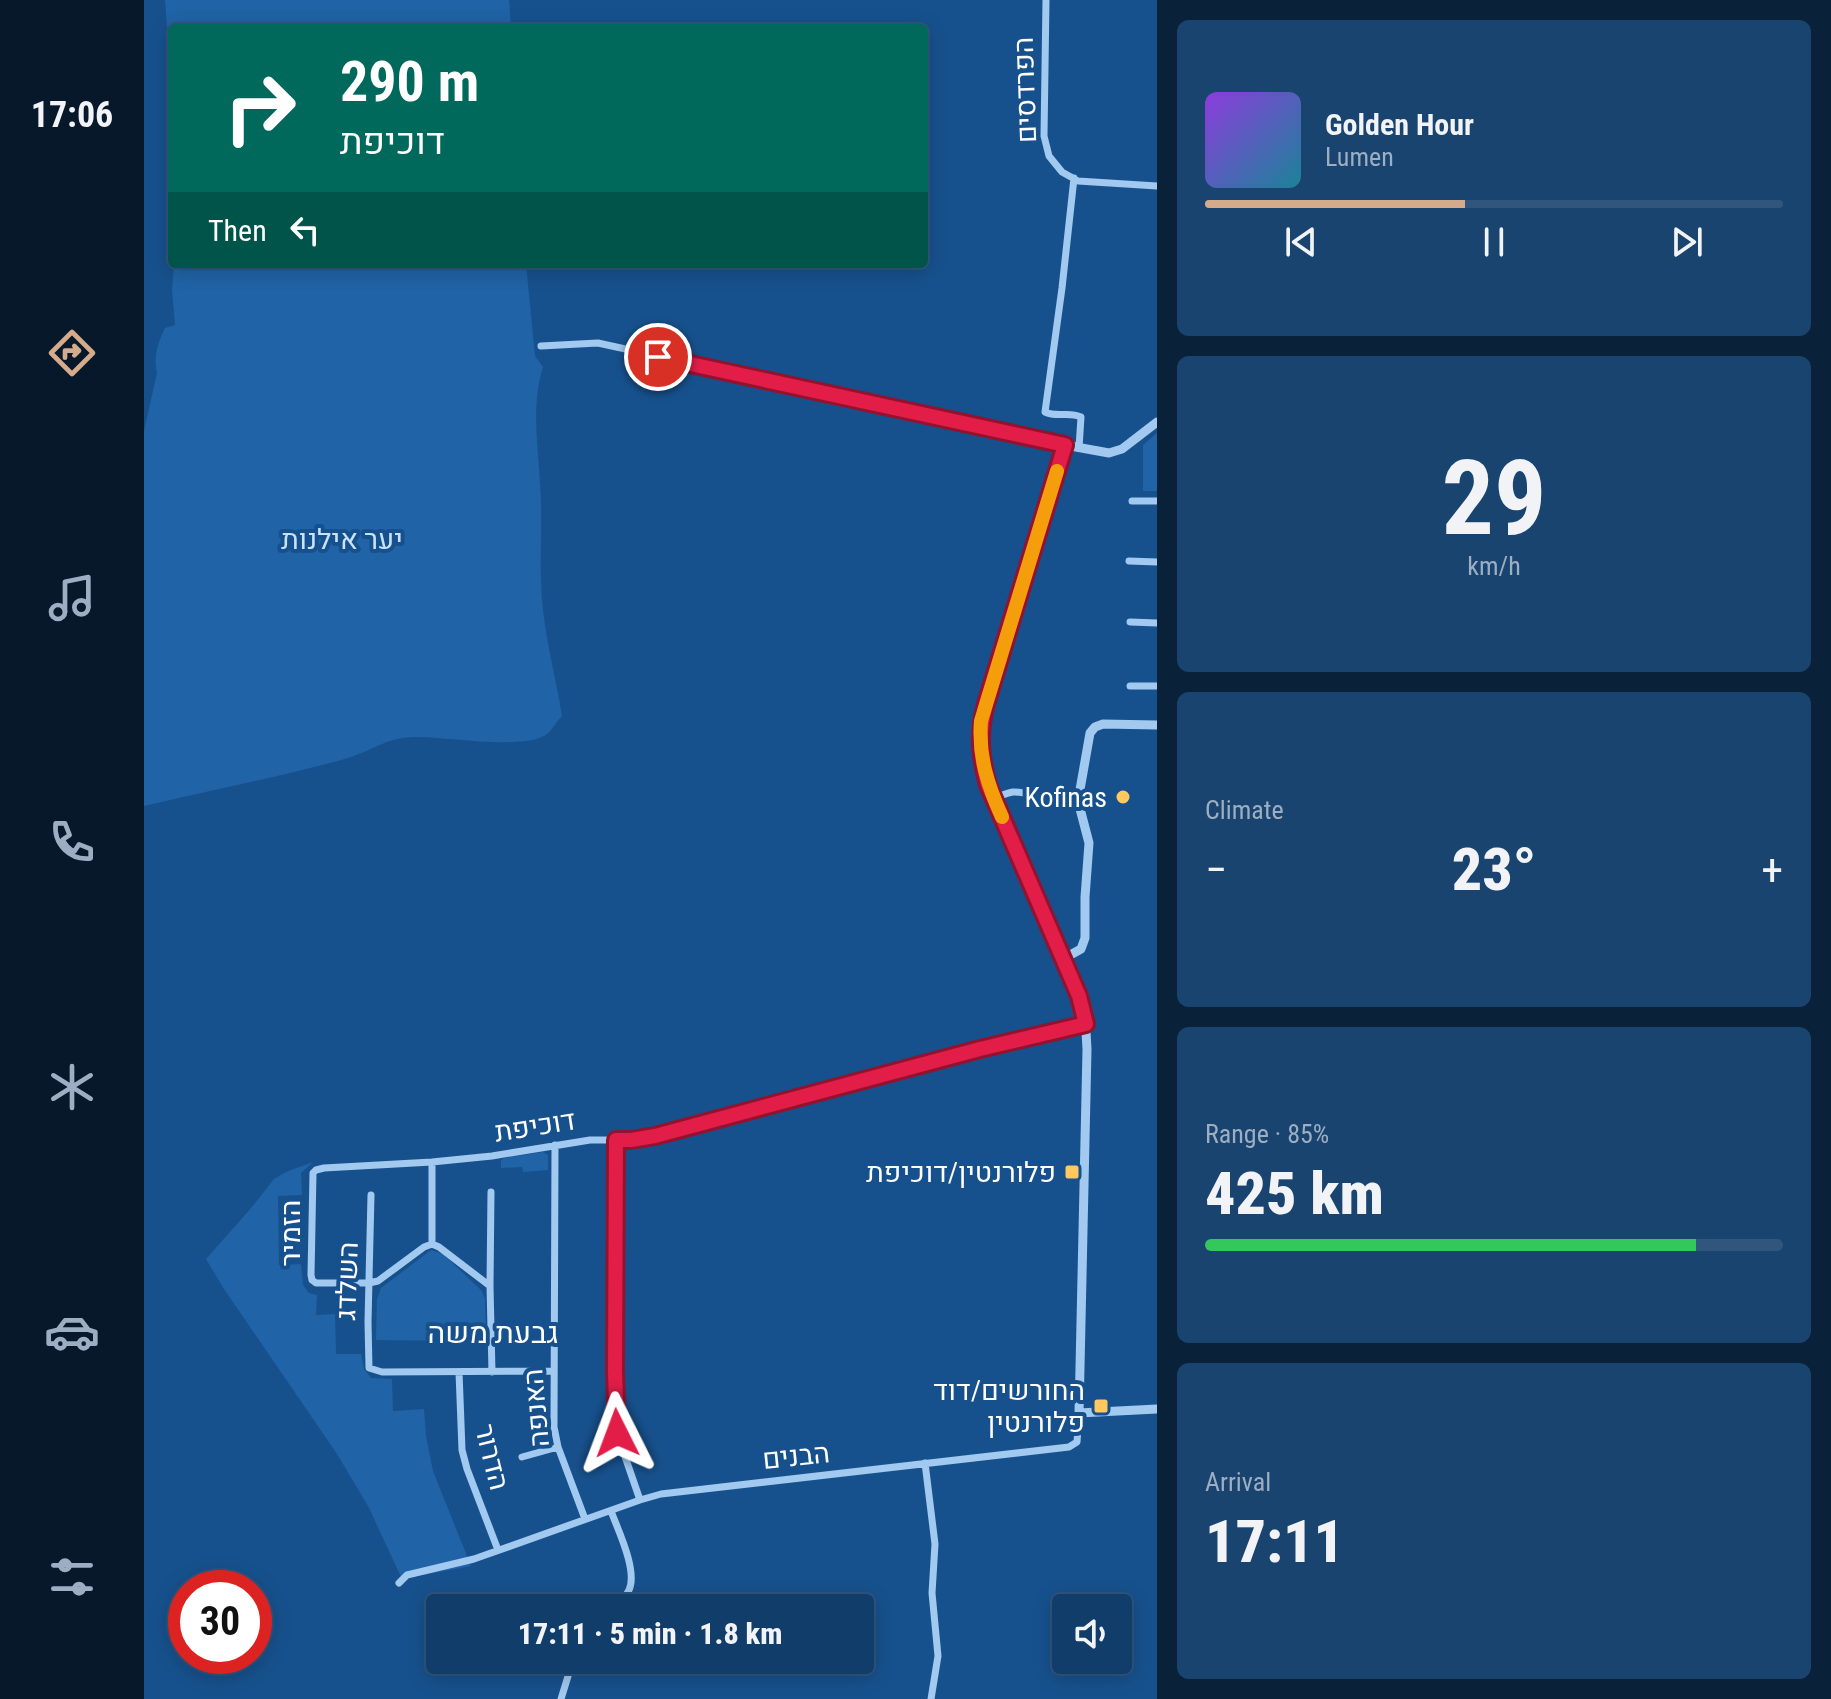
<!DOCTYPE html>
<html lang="en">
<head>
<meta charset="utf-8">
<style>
	body { margin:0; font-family:"Roboto Condensed",Heebo,sans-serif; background:#1a4470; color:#f1f3f6; height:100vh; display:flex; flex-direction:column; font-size:30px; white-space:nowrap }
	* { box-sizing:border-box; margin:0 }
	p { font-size:26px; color:#9caec1 }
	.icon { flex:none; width:44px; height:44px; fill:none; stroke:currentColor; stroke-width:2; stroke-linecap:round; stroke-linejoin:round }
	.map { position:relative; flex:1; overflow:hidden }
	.details { display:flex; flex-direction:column; gap:20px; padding:20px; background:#09223a; width:674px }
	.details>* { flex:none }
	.guide { position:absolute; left:24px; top:24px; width:760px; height:244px; border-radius:8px; box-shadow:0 4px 20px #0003,0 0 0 2px #30567e; background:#00695c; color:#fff; overflow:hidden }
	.fabs { position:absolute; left:908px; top:1594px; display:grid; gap:16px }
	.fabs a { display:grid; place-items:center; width:80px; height:80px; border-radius:8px; background:#113d6a; box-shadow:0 4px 20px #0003,0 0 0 2px #30567e; font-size:40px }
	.speed { position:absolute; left:24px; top:1570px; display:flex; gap:16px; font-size:40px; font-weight:700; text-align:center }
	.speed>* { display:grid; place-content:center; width:104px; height:104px; border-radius:50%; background:#113d6a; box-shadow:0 4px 20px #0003,0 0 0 2px #30567e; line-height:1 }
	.speed .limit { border:12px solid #d22; background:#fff; color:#111 }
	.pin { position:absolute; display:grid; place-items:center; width:68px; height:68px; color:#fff; margin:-34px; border:4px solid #fff; border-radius:50%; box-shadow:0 2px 8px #0007 }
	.me { position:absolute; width:88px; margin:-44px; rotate:357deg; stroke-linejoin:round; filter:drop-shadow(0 0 6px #0008) }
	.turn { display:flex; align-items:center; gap:28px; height:168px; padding:0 40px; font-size:36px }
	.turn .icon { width:104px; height:104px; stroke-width:2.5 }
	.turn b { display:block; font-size:56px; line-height:68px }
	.then { display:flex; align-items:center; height:76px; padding:0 40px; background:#0003; gap:16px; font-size:30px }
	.big { font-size:60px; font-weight:800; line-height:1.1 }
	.details .widget { flex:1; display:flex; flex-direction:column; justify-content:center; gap:12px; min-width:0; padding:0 28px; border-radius:12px; background:#1a4470 }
	.details .dial { align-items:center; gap:0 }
	.dial b { font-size:104px; line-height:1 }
	.song { display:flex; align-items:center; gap:24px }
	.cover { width:96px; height:96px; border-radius:12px; background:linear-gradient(135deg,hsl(270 70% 55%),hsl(190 70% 35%)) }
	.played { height:8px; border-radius:4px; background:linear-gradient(90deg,#d6ab8b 45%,#30567e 45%) }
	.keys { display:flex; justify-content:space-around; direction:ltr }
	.heat { display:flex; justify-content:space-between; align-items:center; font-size:44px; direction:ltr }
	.charge { height:12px; border-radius:6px; background:linear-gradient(90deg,#34c759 85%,#30567e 0) }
	.trip { position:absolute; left:282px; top:1594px; width:448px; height:80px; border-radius:8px; background:#113d6a; box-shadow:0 4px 20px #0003,0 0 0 2px #30567e; font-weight:800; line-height:80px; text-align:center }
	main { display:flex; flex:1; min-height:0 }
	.tabs { display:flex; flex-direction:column; width:144px; justify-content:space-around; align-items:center; background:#07182a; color:#9caec1 }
	.tabs .icon { width:56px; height:56px }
	.tabs .current { color:#d6ab8b }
	.tabs b { font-size:36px; color:#f1f3f6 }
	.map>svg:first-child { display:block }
	.green { fill:#2063a6 }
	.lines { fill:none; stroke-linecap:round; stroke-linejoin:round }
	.minor { stroke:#a2c9ef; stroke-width:7 }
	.tertiary { stroke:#a2c9ef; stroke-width:9 }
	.route-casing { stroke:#92132f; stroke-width:20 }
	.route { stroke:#e11d48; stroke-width:14 }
	.slow { stroke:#f59e0b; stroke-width:14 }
	.poi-dot { fill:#ffc960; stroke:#17518d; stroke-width:3 }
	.labels { text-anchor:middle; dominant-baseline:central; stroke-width:8; stroke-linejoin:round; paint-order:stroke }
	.street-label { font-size:28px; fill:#fff; stroke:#17518d }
	.park-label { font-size:28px; fill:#c8e2fb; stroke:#17518d }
	.poi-label { font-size:28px; fill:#fff; stroke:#17518d; text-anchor:end }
	.neighbourhood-label { font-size:30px; fill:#fff; stroke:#17518d }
</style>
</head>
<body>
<main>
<nav class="tabs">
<b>17:06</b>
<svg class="icon current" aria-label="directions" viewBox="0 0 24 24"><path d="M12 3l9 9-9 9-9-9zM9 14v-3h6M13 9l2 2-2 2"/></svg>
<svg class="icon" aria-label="music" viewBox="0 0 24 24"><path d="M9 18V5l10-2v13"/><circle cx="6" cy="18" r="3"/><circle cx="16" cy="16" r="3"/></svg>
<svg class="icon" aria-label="phone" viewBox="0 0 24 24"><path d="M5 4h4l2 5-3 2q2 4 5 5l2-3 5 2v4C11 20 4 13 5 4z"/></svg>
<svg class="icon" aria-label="climate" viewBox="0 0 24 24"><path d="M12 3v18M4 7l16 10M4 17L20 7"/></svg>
<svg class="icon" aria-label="car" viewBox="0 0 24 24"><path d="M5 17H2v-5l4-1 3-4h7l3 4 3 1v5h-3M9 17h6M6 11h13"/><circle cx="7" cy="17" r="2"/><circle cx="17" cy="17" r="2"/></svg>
<svg class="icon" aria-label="filters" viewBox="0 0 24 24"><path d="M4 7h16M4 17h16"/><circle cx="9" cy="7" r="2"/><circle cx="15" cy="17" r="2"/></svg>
</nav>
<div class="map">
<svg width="1013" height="1699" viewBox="0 0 1013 1699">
	<rect width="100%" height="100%" fill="#17518d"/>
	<!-- green -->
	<path class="green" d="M 21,0 L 365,0 L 367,28 L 28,28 L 28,179 L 27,80 Z
		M 30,264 L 382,264 L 391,356 L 399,367 C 387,405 394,444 396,483 C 399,522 395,561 398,600 C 401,639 412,677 418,716 C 413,721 408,730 403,734 C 381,751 299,736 270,737 C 243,737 226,752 201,759 C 135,777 67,790 0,806 L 0,431 L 13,373 C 9,357 14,342 21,328 L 31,325 L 28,290 Z
		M 1013,433 L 1013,491 L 999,491 L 999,445 Z
		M 399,1152 L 404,1155 L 404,1170 L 379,1172 L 378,1167 L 357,1168 L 357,1160 L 360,1158 Z
		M 169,1162 L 157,1173 L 158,1195 L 134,1196 L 135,1265 L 157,1264 L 159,1285 L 165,1293 L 173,1295 L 172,1315 L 191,1314 L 192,1354 L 217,1354 L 220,1369 L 227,1378 L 248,1379 L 249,1411 L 280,1409 L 282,1436 L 289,1471 L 327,1566 L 258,1579 L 224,1506 L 193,1454 L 80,1289 L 62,1259 L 108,1207 L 130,1179 L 142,1172 Z
		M 287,1250 L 299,1254 L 338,1291 L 341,1299 L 342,1331 L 328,1331 L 328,1341 L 232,1340 L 233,1299 L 237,1288 Z"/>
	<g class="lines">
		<!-- minor -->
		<path class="minor" d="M 902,0 L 900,136 L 905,156 L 918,172 L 934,181 L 1013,186
			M 930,178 L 918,288 L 901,412 C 913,418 925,411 937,417 L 935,448
			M 397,346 L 454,343 L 921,445
			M 988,501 L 1013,501
			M 985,561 L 1013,562
			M 986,622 L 1013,623
			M 986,686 L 1013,686
			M 850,798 C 856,796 863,793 869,792 C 888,791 911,805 934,804
			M 472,1140 L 471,1371 L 472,1426 L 476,1442 L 496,1500
			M 411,1145 L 410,1427 L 414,1447 L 441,1519
			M 347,1192 L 346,1286 L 348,1372
			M 227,1195 L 224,1322 L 225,1368 L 238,1372 L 409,1371
			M 288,1244 L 280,1247 L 234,1281 L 225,1283 L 172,1283 L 168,1280 L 167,1275 L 169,1173 L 172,1170 L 180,1168 L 288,1162 L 348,1156 L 446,1140 L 480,1140 L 500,1138 L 836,1049 L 942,1024
			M 288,1244 L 288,1162
			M 288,1244 L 295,1247 L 346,1286
			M 315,1372 L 318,1450 L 323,1469 L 354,1550
			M 378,1457 L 414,1447
			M 781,1463 L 791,1544 L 788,1593 L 794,1656 L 787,1699
			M 467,1511 C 474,1530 494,1571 485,1590 C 481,1599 475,1603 467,1608
			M 255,1583 L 263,1575 L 330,1559 L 496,1500 L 517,1494 L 925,1447 L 933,1442 L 935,1413
			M 417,1699 L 429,1660"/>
		<!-- tertiary -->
		<path class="tertiary" d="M 1013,422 L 978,449 L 965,453 L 921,445 L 842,704 C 834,735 836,754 844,785 L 935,996 L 941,1014 L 943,1049 L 935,1413 L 1013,1409
			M 919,959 L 937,949 L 941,938 L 941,897 L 945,843 L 934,801 L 946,733 L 951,727 L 959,724 L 1013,725"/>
	</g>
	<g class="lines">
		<defs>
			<path id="route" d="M 473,1433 L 471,1371 L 472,1140 L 487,1140 L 511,1136 L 836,1049 L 942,1024 L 935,996 L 844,785 C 836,756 834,733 842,704 L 921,445 L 514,357"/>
		</defs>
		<!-- route casing -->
		<use href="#route" class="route-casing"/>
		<!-- route -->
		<use href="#route" class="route"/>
		<!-- slow -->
		<path class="slow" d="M 858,817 C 844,786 834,756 837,721 L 913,471"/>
	</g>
	<!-- markers -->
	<g class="poi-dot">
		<circle cx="979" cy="797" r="8"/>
		<rect x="920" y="1164" width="16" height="16" rx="4"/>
		<rect x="949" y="1398" width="16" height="16" rx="4"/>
	</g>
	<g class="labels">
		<!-- street labels -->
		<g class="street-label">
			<text transform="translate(881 90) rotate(-92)">הפרדסים</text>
			<text transform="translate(391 1126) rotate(-9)">דוכיפת</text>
			<text transform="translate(146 1233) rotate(-90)">הזמיר</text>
			<text transform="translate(203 1281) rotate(-88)">השלדג</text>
			<text transform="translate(392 1408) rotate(-95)">האנפה</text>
			<text transform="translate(652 1456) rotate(-6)">הבנים</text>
			<text transform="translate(348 1457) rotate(76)">הדרור</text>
		</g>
		<!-- park labels -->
		<g class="park-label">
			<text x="198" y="539">יער אילנות</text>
		</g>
		<!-- poi labels -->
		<g class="poi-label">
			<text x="963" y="797">Kofinas</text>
			<text x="912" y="1172">פלורנטין/דוכיפת</text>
			<text x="941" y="1390">החורשים/דוד<tspan x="941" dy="32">פלורנטין</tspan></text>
		</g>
		<!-- neighbourhood labels -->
		<g class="neighbourhood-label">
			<text x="349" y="1332">גבעת משה</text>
		</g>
	</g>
</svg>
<div class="fabs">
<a><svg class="icon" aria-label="sound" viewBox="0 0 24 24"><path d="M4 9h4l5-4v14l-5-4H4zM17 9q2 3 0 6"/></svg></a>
</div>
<div class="speed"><div class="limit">30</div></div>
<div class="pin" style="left:514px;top:357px;background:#d93025"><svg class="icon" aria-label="arrive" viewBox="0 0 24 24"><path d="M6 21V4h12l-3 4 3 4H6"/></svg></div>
<svg class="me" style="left:473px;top:1433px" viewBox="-20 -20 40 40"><path d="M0-17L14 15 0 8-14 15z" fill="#e11d48" stroke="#fff" stroke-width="4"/></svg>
<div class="trip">17:11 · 5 min · 1.8 km</div>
<div class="guide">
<div class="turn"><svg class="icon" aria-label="right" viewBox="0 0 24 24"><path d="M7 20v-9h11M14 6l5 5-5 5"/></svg><div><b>290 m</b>דוכיפת</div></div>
<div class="then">Then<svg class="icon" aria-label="left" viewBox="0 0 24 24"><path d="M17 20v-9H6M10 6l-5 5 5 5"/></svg></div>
</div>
</div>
<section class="details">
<div class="widget">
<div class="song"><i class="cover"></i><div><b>Golden Hour</b><p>Lumen</p></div></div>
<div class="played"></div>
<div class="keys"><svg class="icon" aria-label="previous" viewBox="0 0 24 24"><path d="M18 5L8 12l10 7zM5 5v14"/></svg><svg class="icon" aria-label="pause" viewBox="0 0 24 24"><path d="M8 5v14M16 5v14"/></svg><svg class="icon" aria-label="next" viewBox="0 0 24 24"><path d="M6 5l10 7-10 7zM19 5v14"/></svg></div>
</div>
<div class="widget dial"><b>29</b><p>km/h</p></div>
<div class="widget"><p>Climate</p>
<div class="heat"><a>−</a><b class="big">23°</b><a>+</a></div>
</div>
<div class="widget"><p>Range · 85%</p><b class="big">425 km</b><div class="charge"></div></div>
<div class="widget"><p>Arrival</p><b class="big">17:11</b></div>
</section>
</main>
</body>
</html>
